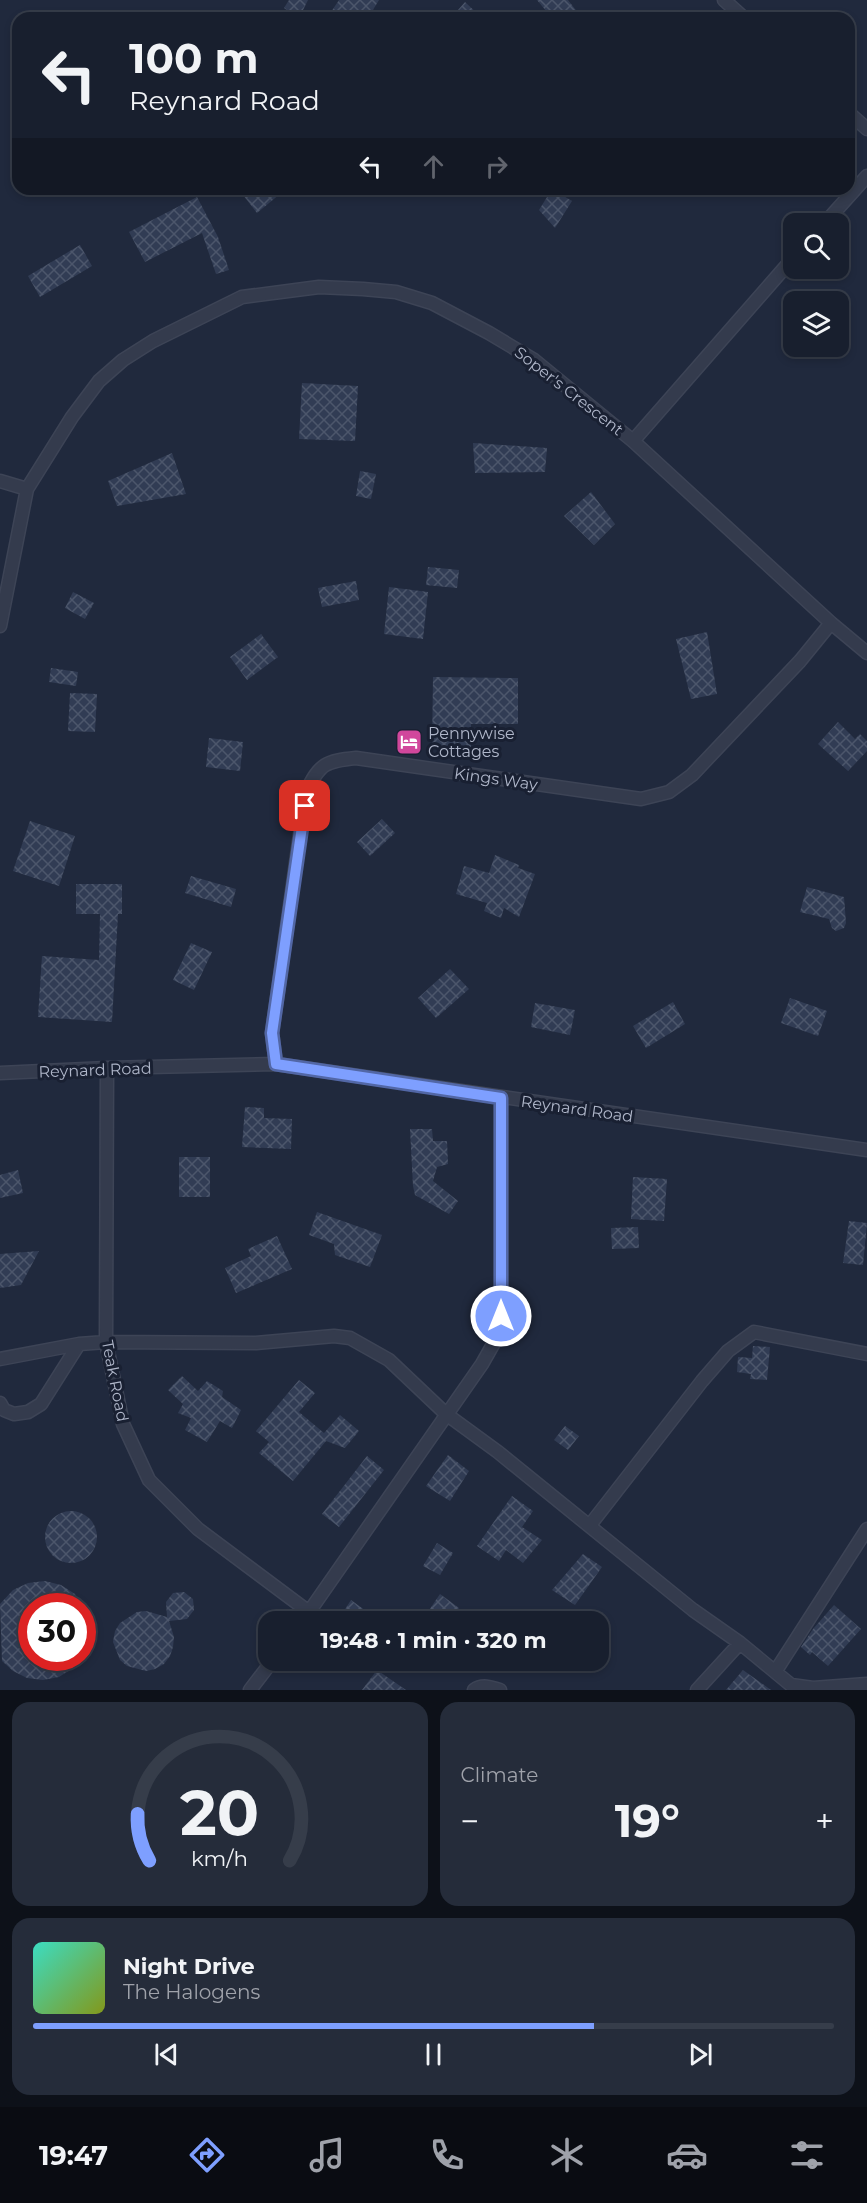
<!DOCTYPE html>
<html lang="en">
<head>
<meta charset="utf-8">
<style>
	body { margin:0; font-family:Montserrat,sans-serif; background:#252c3a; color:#f1f3f6; height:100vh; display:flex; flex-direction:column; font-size:22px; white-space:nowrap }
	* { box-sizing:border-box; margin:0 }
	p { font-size:20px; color:#9fa2aa }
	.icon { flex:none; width:33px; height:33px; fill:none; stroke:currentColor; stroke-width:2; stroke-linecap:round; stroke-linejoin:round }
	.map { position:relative; height:1690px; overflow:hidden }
	.drawer { display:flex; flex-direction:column; gap:12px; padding:12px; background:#0d1119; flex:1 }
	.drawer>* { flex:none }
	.banner { position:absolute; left:12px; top:12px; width:843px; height:183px; border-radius:18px; box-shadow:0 3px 9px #0003,0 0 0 2px #363d4a; background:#181f2e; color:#f1f3f6; overflow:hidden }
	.buttons { position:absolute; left:783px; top:213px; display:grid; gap:12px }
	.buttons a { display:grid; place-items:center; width:66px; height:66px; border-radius:12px; background:#181f2e; box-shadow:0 3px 9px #0003,0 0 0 2px #363d4a; font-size:30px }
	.speed { position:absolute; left:18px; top:1593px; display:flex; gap:12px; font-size:30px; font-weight:700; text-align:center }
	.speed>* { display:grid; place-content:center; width:78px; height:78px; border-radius:50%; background:#181f2e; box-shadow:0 3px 9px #0003,0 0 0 2px #363d4a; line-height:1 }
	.speed .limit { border:9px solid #d22; background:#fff; color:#111 }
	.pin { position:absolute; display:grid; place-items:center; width:51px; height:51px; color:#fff; margin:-26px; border-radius:12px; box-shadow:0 3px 9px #0006 }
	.me { position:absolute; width:66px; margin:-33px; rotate:0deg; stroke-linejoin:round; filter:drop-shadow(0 0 4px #0008) }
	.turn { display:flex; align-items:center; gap:21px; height:126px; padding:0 18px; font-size:27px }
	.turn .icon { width:78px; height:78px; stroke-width:2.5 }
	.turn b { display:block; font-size:42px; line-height:51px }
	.lanes { display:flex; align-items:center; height:57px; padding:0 18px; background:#0003; justify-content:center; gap:30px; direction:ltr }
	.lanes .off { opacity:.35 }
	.big { font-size:45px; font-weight:700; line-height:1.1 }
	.drawer .widget { flex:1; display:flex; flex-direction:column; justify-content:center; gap:9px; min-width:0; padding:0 21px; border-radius:18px; background:#252c3a }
	.drawer .dial { align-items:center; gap:0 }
	.dial svg { height:156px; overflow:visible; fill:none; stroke:#363d4a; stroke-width:7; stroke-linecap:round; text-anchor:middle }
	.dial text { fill:#f1f3f6; stroke:none }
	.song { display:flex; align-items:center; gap:18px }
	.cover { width:72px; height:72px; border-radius:9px; background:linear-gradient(135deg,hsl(170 70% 55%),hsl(70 70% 35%)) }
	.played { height:6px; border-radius:3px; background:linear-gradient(90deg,#7e9fff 70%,#363d4a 70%) }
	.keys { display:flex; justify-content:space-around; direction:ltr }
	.heat { display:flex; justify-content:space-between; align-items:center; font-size:33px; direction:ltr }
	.drawer .tiles { flex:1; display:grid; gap:12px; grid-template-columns:1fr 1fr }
	.widget:last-child { grid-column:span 2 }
	.trip { position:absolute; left:258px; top:1611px; width:351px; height:60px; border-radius:18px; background:#181f2e; box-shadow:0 3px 9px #0003,0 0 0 2px #363d4a; font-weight:700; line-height:60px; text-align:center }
	.tab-bar { display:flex; height:96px; justify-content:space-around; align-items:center; background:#0a0c12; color:#9fa2aa }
	.tab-bar .icon { width:42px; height:42px }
	.tab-bar .active { color:#7e9fff }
	.tab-bar b { font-size:27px; color:#f1f3f6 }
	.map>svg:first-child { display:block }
	.building { fill:url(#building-cross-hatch) }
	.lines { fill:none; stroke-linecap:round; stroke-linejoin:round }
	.minor-casing { stroke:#3d4456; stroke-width:15 }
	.minor { stroke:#343b4d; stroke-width:12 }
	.route-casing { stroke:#5267a6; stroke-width:15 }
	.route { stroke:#7e9fff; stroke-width:10 }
	.labels { text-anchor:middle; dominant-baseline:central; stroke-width:6; stroke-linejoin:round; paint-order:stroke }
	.street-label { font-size:16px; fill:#afb6c9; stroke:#192032 }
	.poi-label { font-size:16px; fill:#afb6c9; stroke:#192032; text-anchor:start }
</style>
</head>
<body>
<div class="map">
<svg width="867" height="1690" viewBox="0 0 867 1690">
	<defs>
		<pattern id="building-cross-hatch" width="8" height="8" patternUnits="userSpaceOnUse" patternTransform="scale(1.5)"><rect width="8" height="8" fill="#313c54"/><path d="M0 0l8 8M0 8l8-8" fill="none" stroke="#4c566b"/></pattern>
	</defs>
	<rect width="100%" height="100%" fill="#20293d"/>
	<!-- building -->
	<path class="building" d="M 289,0 L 308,0 L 299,18 L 284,8 Z
		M 339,0 L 379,0 L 368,18 L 327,18 Z
		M 537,0 L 568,0 L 582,18 L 552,18 Z
		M 465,2 L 482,18 L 451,18 Z
		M 250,189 L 286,189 L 257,213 L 243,195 Z
		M 552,189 L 572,201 L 555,228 L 539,210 Z
		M 197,197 L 218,237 L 229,270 L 216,274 L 202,233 L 145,262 L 129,232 Z
		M 80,245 L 92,266 L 40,297 L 28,276 Z
		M 302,383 L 358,386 L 355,441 L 299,439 Z
		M 473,443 L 547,448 L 545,472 L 475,473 Z
		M 172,453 L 186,494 L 117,506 L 108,481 Z
		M 360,471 L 376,474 L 371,499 L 356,496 Z
		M 591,492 L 615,524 L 594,545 L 564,516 Z
		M 428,567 L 459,570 L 457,588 L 426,585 Z
		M 356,581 L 359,600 L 322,607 L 318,588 Z
		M 389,587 L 428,592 L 423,639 L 384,634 Z
		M 73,592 L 94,603 L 85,619 L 65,608 Z
		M 707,632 L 717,694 L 691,699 L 676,639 Z
		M 261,634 L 278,657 L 247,680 L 230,657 Z
		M 51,668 L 78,672 L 76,686 L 49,682 Z
		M 433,677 L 518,678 L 518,724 L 471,724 L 471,747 L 432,747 Z
		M 70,693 L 97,694 L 95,732 L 68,731 Z
		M 838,722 L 855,739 L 860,734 L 867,741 L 867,751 L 848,771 L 818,744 Z
		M 209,738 L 243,742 L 240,771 L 206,767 Z
		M 382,819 L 395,833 L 370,856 L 357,842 Z
		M 30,821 L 75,836 L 59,886 L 13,871 Z
		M 495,855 L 519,865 L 518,868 L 535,874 L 519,917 L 504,908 L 501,918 L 484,911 L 487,903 L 456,894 L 464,866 L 489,873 Z
		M 191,876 L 236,889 L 231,907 L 185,893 Z
		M 76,884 L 122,884 L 122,914 L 118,914 L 112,1022 L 38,1017 L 42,956 L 99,960 L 100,914 L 76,914 Z
		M 807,887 L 844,897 L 846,923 L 844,928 L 836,931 L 832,928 L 829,919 L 800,912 Z
		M 191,943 L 212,952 L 194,990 L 173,980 Z
		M 450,969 L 469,989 L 436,1018 L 418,998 Z
		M 790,998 L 827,1011 L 818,1036 L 781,1023 Z
		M 673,1002 L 685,1024 L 646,1048 L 633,1026 Z
		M 535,1003 L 575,1010 L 570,1035 L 531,1027 Z
		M 245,1107 L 264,1108 L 264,1118 L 292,1119 L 291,1149 L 242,1147 Z
		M 410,1129 L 432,1129 L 433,1141 L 447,1141 L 448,1164 L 437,1167 L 433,1181 L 458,1201 L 449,1214 L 415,1195 L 413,1186 Z
		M 179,1157 L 210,1157 L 210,1197 L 179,1197 Z
		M 18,1170 L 23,1193 L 0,1198 L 0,1175 Z
		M 633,1177 L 667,1179 L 664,1221 L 631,1219 Z
		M 317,1212 L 382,1235 L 370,1267 L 335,1255 L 334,1244 L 309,1235 Z
		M 849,1221 L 867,1223 L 863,1265 L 843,1263 Z
		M 638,1227 L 639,1248 L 612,1249 L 611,1228 Z
		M 277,1236 L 292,1269 L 236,1293 L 225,1268 L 251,1256 L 248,1249 Z
		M 39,1251 L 21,1285 L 0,1288 L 0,1254 Z
		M 753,1346 L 770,1347 L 767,1380 L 750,1379 L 751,1374 L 737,1372 L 738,1357 L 752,1358 Z
		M 182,1376 L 198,1391 L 207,1381 L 223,1391 L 222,1397 L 241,1410 L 232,1428 L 220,1421 L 207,1442 L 185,1430 L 191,1418 L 178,1413 L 183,1404 L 168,1390 Z
		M 299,1380 L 315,1393 L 299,1412 L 324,1433 L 340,1415 L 359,1431 L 345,1448 L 326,1441 L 293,1481 L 259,1453 L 269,1442 L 256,1431 Z
		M 565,1426 L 579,1436 L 568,1450 L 554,1440 Z
		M 448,1455 L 469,1471 L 450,1501 L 426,1486 Z
		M 367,1456 L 384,1470 L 339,1527 L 322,1514 Z
		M 512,1496 L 533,1511 L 522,1527 L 542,1540 L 523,1563 L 506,1550 L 499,1561 L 477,1546 Z
		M45 1537a26 26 0 1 1 52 0a26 26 0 1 1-52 0Z
		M 437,1543 L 453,1553 L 440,1575 L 423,1566 Z
		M 583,1554 L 602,1567 L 575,1605 L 552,1590 Z
		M 45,1581 L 61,1585 L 75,1594 L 84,1606 L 32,1606 L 32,1658 L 82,1658 L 73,1668 L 59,1677 L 43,1680 L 27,1678 L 13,1671 L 2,1661 L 0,1604 L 13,1590 L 28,1583 Z
		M 184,1592 L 193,1599 L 194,1610 L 187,1619 L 169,1621 L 174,1637 L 173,1647 L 170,1656 L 164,1664 L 155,1669 L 146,1671 L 127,1666 L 120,1660 L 113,1642 L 115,1631 L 120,1623 L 137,1612 L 146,1611 L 167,1617 L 166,1602 L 173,1593 Z
		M 440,1594 L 459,1608 L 450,1622 L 421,1622 Z
		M 351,1600 L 381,1622 L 346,1622 L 340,1617 Z
		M 834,1605 L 861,1629 L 828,1666 L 812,1652 L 810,1655 L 801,1647 L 813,1629 Z
		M 377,1670 L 406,1690 L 362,1690 Z
		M 743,1670 L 771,1690 L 726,1690 Z"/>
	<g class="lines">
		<defs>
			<path id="minor" d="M 724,0 L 744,18
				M 849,113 L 867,129
				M 824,224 L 867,176
				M 633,441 L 794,257
				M 0,481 L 27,489
				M 0,626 L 27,489 L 72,417 L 99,381 L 123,360 L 153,341 L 242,297 L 319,287 L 363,289 L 396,292 L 432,303 L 489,333 L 534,360 L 633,441 L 831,623 L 867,653
				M 276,1064 L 272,1033 L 306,792 C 320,763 326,761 356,758 L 641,799 L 669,792 L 692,775 L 800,661 L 831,623
				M 107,1068 L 106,1342 L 123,1424 L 149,1480 L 198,1529 L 309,1612
				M 0,1073 L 107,1068 L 276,1064 L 867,1150
				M 0,1359 L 79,1344 L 106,1342 L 256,1343 L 334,1336 L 350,1338 L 389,1360 L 446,1414 L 498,1452 L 693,1610 L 740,1643 L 791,1685 L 813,1688 L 867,1684
				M 0,1403 L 4,1410 L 14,1414 L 28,1412 L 41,1404 L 79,1344
				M 590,1525 L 702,1381 L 728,1351 L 754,1332 L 867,1354
				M 302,1622 L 482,1364 L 495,1341 L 501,1316 L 501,1098
				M 775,1672 L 867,1529
				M 250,1690 L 273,1660
				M 474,1690 C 482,1684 491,1687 500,1690
				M 697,1690 L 740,1643"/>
		</defs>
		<!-- minor casing -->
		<use href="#minor" class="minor-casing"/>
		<!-- minor -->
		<use href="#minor" class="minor"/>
	</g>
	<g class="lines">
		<defs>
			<path id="route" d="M 305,806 L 272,1033 L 276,1064 L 501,1098 L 501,1316"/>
		</defs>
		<!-- route casing -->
		<use href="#route" class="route-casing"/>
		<!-- route -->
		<use href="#route" class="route"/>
	</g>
	<!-- icons -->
	<defs>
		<symbol id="hotel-square" viewBox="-11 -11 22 22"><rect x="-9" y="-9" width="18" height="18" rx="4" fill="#d1479c" stroke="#192032"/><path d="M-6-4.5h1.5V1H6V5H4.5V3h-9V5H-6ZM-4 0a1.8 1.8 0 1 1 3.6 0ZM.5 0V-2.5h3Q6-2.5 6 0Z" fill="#fff"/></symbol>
	</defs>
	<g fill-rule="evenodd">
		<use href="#hotel-square" x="394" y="727" width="30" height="30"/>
	</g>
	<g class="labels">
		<!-- street labels -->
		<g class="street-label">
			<text transform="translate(569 391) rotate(38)">Soper's Crescent</text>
			<text transform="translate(496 779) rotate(8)">Kings Way</text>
			<text transform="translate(95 1070) rotate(-2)">Reynard Road</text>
			<text transform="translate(577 1109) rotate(8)">Reynard Road</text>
			<text transform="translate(115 1381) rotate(79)">Teak Road</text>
		</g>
		<!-- poi labels -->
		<g class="poi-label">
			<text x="428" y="733">Pennywise<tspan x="428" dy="18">Cottages</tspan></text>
		</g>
	</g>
</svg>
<div class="buttons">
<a><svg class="icon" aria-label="search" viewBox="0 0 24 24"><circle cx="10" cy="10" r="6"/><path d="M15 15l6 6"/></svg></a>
<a><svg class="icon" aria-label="layers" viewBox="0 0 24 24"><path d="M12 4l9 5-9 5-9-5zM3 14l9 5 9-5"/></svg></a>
</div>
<div class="speed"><div class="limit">30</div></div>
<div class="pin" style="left:305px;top:806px;background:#d93025"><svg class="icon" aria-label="arrive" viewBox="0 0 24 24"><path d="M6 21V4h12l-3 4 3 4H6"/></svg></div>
<svg class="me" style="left:501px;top:1316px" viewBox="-20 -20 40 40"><circle r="17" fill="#7e9fff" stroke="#fff" stroke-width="3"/><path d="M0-11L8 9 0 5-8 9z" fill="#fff"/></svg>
<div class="trip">19:48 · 1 min · 320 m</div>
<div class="banner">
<div class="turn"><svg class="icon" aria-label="left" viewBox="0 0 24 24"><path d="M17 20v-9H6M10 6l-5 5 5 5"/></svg><div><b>100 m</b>Reynard Road</div></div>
<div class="lanes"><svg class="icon" aria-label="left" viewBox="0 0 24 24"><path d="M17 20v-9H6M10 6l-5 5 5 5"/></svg><svg class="icon off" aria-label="ahead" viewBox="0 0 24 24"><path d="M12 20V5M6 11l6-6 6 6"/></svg><svg class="icon off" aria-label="right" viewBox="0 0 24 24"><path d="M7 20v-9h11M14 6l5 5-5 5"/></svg></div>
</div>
</div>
<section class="drawer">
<div class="tiles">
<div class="widget dial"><svg viewBox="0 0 100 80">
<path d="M14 69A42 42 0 1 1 86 69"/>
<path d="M14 69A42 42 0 0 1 8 45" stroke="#7e9fff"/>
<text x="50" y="56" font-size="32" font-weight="700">20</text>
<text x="50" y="72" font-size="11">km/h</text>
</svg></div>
<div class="widget"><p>Climate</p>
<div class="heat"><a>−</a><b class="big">19°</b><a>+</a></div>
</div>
<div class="widget">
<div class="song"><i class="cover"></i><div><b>Night Drive</b><p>The Halogens</p></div></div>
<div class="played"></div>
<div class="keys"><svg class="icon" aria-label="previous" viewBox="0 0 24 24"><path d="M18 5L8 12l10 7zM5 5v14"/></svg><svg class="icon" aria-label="pause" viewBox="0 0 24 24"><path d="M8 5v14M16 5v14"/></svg><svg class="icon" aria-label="next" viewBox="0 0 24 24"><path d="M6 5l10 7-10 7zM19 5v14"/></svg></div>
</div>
</div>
</section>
<nav class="tab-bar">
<b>19:47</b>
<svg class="icon active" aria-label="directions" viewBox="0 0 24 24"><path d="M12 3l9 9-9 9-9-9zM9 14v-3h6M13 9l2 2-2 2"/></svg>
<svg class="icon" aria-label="music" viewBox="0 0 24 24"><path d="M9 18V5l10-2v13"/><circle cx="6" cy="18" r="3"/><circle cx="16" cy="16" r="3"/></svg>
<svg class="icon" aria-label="phone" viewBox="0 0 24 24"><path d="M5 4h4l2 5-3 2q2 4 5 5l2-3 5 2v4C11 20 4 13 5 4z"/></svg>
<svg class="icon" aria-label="climate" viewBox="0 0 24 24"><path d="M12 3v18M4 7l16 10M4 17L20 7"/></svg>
<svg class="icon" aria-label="car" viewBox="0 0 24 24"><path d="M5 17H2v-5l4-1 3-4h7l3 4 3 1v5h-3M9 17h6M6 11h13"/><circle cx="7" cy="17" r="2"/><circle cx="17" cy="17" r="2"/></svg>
<svg class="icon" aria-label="filters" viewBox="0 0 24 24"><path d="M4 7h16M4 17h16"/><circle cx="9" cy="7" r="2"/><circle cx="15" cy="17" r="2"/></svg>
</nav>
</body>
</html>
